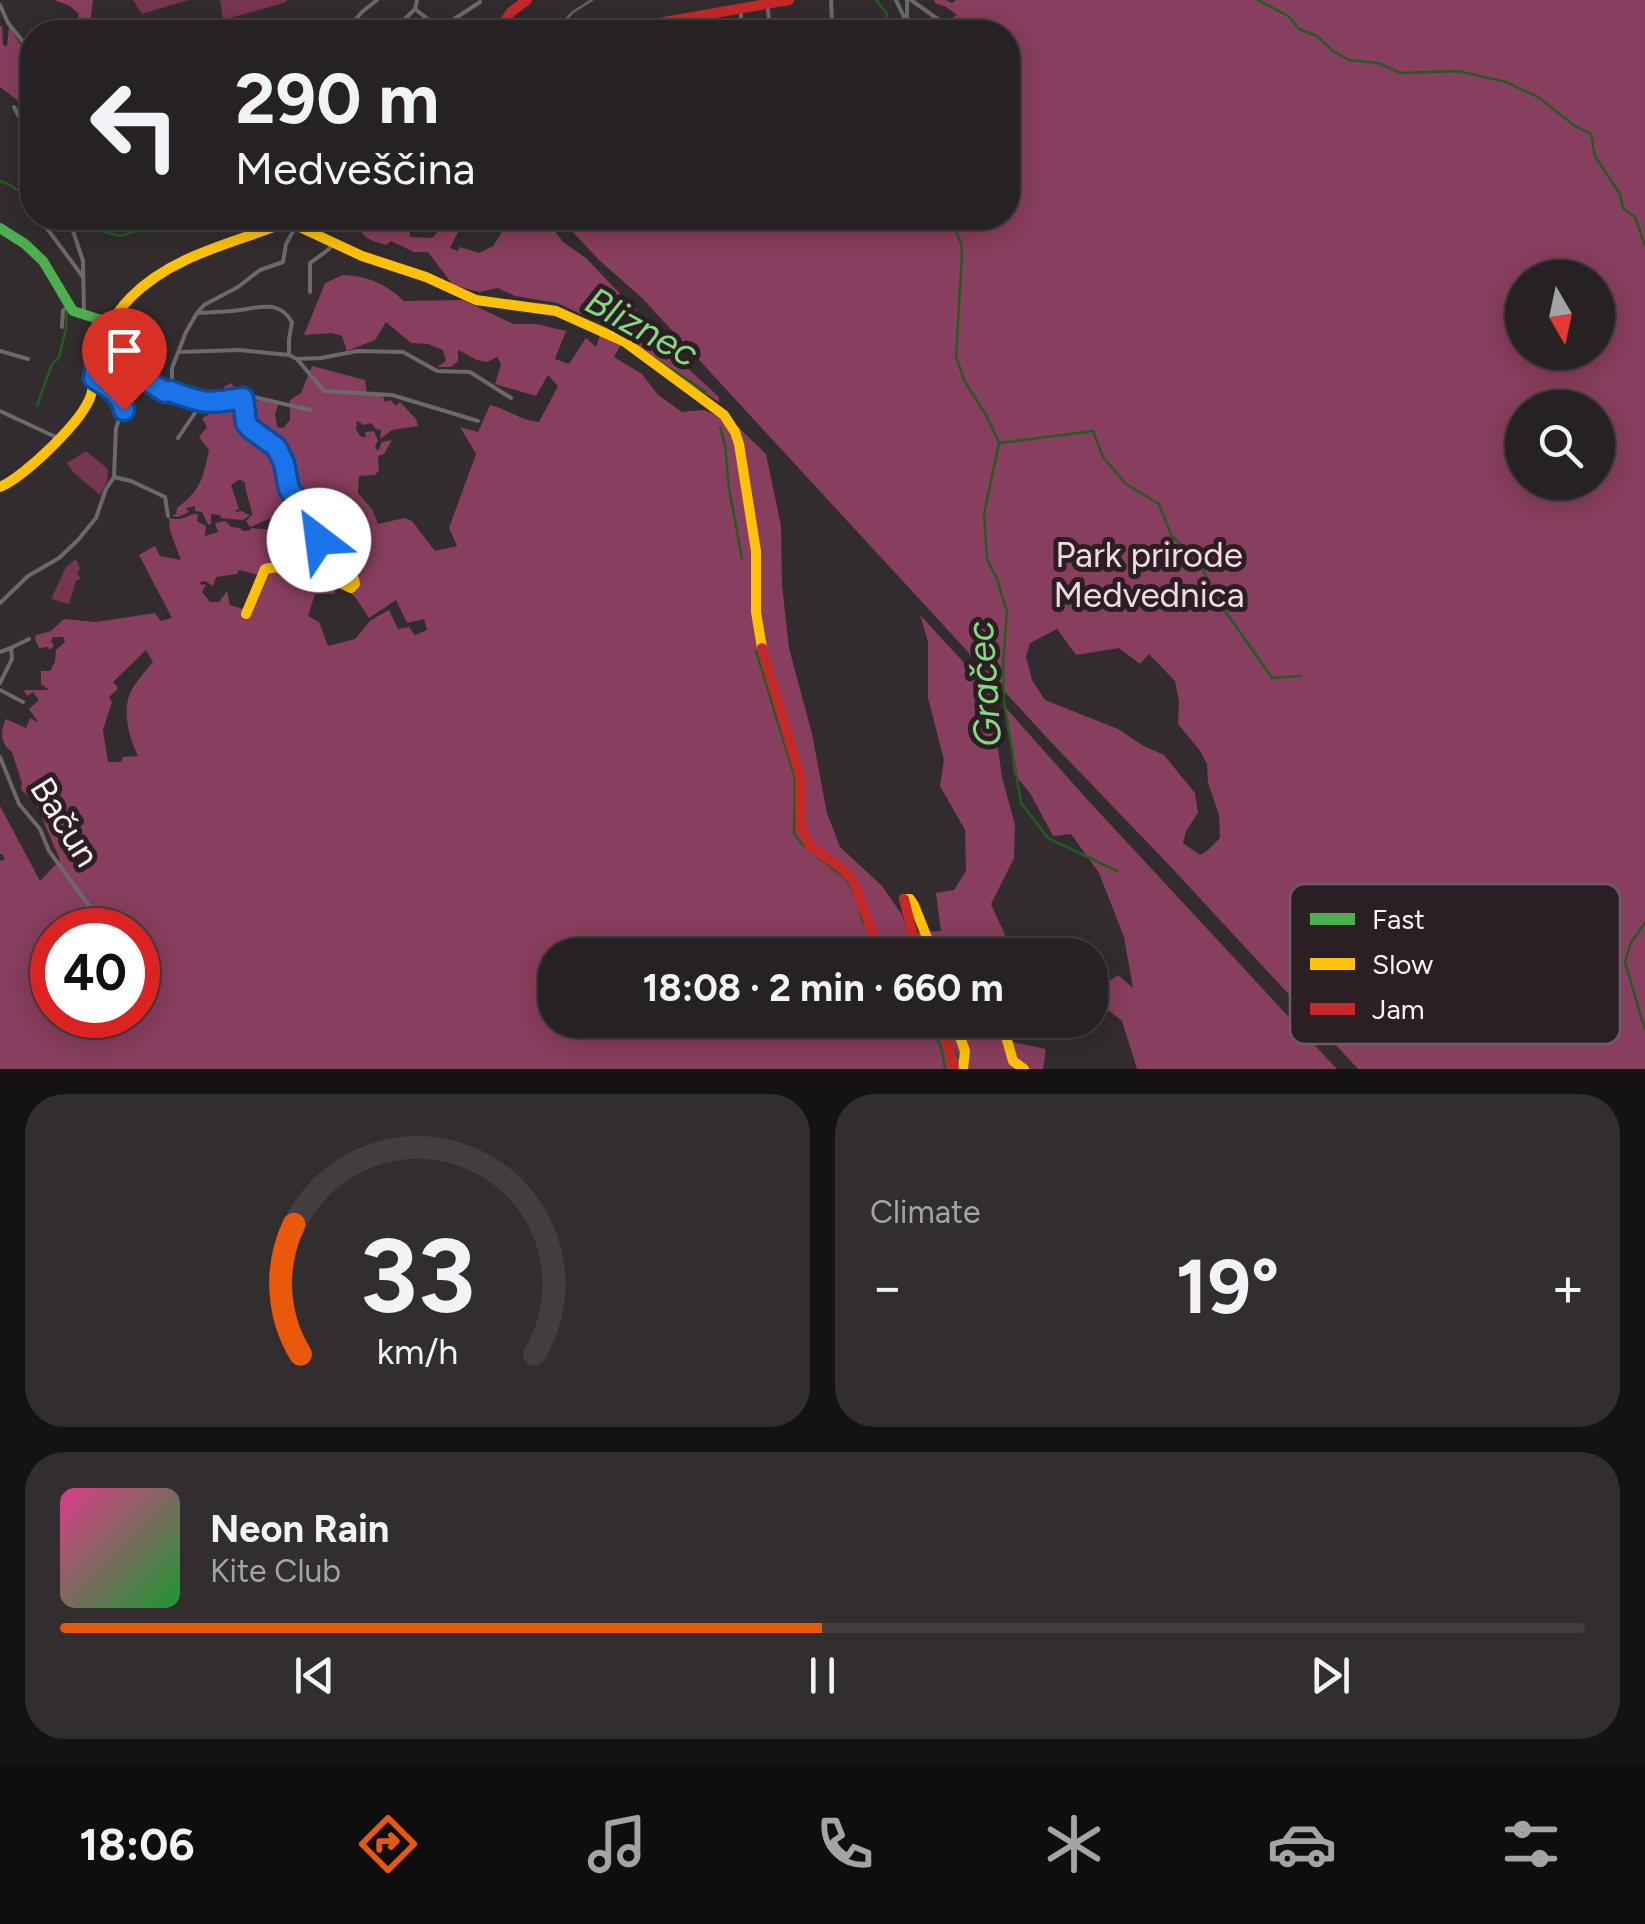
<!DOCTYPE html>
<html lang="en">
<head>
<meta charset="utf-8">
<style>
	body { margin:0; font-family:Figtree,sans-serif; background:#322e2f; color:#f1f3f6; height:100vh; display:flex; flex-direction:column; font-size:38px; white-space:nowrap }
	* { box-sizing:border-box; margin:0 }
	p { font-size:32px; color:#a4a3a5 }
	.icon { flex:none; width:55px; height:55px; fill:none; stroke:currentColor; stroke-width:2; stroke-linecap:round; stroke-linejoin:round }
	.map { position:relative; height:1069px; overflow:hidden }
	.drawer { display:flex; flex-direction:column; gap:25px; padding:25px; background:#151213; flex:1 }
	.drawer>* { flex:none }
	.guide { position:absolute; left:20px; top:20px; width:1000px; height:210px; border-radius:40px; box-shadow:0 5px 25px #0003,0 0 0 2px #423e40; background:#262122; color:#f1f3f6; overflow:hidden }
	.needle { width:65px; rotate:171deg }
	.buttons { position:absolute; left:1505px; top:260px; display:grid; gap:20px }
	.buttons a { display:grid; place-items:center; width:110px; height:110px; border-radius:50%; background:#262122; box-shadow:0 5px 25px #0003,0 0 0 2px #423e40; font-size:50px }
	.speed { position:absolute; left:30px; top:908px; display:flex; gap:20px; font-size:50px; font-weight:700; text-align:center }
	.speed>* { display:grid; place-content:center; width:130px; height:130px; border-radius:50%; background:#262122; box-shadow:0 5px 25px #0003,0 0 0 2px #423e40; line-height:1 }
	.speed .limit { border:15px solid #d22; background:#fff; color:#111 }
	.pin { position:absolute; display:grid; place-items:center; width:85px; height:85px; color:#fff; margin:-102px -42px; border-radius:50% 50% 50% 0; rotate:-45deg; box-shadow:0 0 10px #0007 }
	.pin .icon { rotate:45deg }
	.me { position:absolute; width:110px; margin:-55px; rotate:330deg; stroke-linejoin:round; filter:drop-shadow(0 0 8px #0008) }
	.turn { display:flex; align-items:center; gap:35px; height:210px; padding:0 50px; font-size:45px }
	.turn .icon { width:130px; height:130px; stroke-width:2.5 }
	.turn b { display:block; font-size:70px; line-height:85px }
	.big { font-size:75px; font-weight:700; line-height:1.1 }
	.drawer .widget { flex:1; display:flex; flex-direction:column; justify-content:center; gap:15px; min-width:0; padding:0 35px; border-radius:40px; background:#322e2f }
	.drawer .dial { align-items:center; gap:0 }
	.dial svg { height:260px; overflow:visible; fill:none; stroke:#423e40; stroke-width:7; stroke-linecap:round; text-anchor:middle }
	.dial text { fill:#f1f3f6; stroke:none }
	.song { display:flex; align-items:center; gap:30px }
	.cover { width:120px; height:120px; border-radius:15px; background:linear-gradient(135deg,hsl(330 70% 55%),hsl(130 70% 35%)) }
	.played { height:10px; border-radius:5px; background:linear-gradient(90deg,#ea580c 50%,#423e40 50%) }
	.keys { display:flex; justify-content:space-around; direction:ltr }
	.heat { display:flex; justify-content:space-between; align-items:center; font-size:55px; direction:ltr }
	.drawer .tiles { flex:1; display:grid; gap:25px; grid-template-columns:1fr 1fr }
	.widget:last-child { grid-column:span 2 }
	.trip { position:absolute; left:538px; top:938px; width:570px; height:100px; border-radius:40px; background:#262122; box-shadow:0 5px 25px #0003,0 0 0 2px #423e40; font-weight:700; line-height:100px; text-align:center }
	.menu { display:flex; height:160px; justify-content:space-around; align-items:center; background:#0f0d0e; color:#a4a3a5 }
	.menu .icon { width:70px; height:70px }
	.menu .on { color:#ea580c }
	.menu b { font-size:45px; color:#f1f3f6 }
	.map>svg:first-child { display:block }
	.green { fill:#763652 }
	.forest { fill:#883e5e; fill-rule:evenodd }
	.lines { fill:none; stroke-linecap:round; stroke-linejoin:round }
	.stream { stroke:#215d1f; stroke-width:2.5 }
	.street { stroke:#6a6a6a; stroke-width:4 }
	.fast { stroke:#4caf50; stroke-width:10 }
	.slow { stroke:#ffc107; stroke-width:10 }
	.jam { stroke:#c62828; stroke-width:10 }
	.tram { stroke:#656363; stroke-width:2.5 }
	.route-casing { stroke:#114b97; stroke-width:25 }
	.route { stroke:#1a73e8; stroke-width:18 }
	.labels { text-anchor:middle; dominant-baseline:central; stroke-width:10; stroke-linejoin:round; paint-order:stroke }
	.park-label { font-size:35px; fill:#f2d9e2; stroke:#2c1f24 }
	.street-label { font-size:35px; fill:#fcf2f5; stroke:#2c1f24 }
	.water-label { font-size:38px; font-style:italic; fill:#84db7f; stroke:#2c1f24 }
	.key { fill:#2c1f24; stroke:#6a5e63; stroke-width:2.5 }
	.key-label { font-size:28px; fill:#fcf2f5 }
</style>
</head>
<body>
<div class="map">
<svg width="1645" height="1069" viewBox="0 0 1645 1069">
	<rect width="100%" height="100%" fill="#322c2e"/>
	<!-- green -->
	<path class="green" d="M 133,0 L 188,0 L 142,14 Z
		M 220,0 L 286,0 L 287,2 L 223,20 Z
		M 86,451 L 108,469 L 107,482 L 100,495 L 73,472 L 67,463 Z
		M 76,559 L 80,568 L 77,574 L 81,578 L 76,581 L 69,604 L 51,599 L 66,567 Z"/>
	<!-- forest -->
	<path class="forest" d="M 54,0 L 93,0 L 90,23 L 77,23 L 79,14 L 70,6 Z
		M 934,0 L 946,0 L 952,3 L 956,0 L 1645,0 L 1645,1069 L 1358,1069 L 1169,865 L 1050,741 L 643,299 L 598,259 L 571,230 L 570,218 L 1008,218 L 1008,32 L 929,32 L 957,15 L 946,7 L 935,3 ZM 1522,278 L 1598,278 L 1598,352 L 1522,352 ZM 1522,408 L 1598,408 L 1598,482 L 1522,482 ZM 1057,629 L 1076,655 L 1119,648 L 1140,664 L 1149,654 L 1175,681 L 1179,701 L 1178,724 L 1201,752 L 1207,764 L 1208,783 L 1219,815 L 1220,838 L 1208,850 L 1200,855 L 1183,843 L 1186,831 L 1198,813 L 1195,793 L 1164,755 L 1142,745 L 1118,729 L 1045,700 L 1032,680 L 1026,657 L 1030,643 Z
		M 0,26 L 2,26 L 3,45 L 7,46 L 9,27 L 32,61 L 32,129 L 17,100 L 0,87 Z
		M 339,218 L 385,218 L 387,222 L 409,224 L 410,237 L 432,238 L 442,227 L 459,230 L 450,248 L 458,251 L 460,247 L 479,253 L 493,246 L 507,224 C 523,228 533,230 548,222 L 563,242 L 586,258 L 644,319 L 647,331 L 719,397 L 719,402 L 682,379 L 603,324 L 557,303 L 515,296 L 498,288 L 479,292 L 453,285 L 428,252 L 414,252 L 391,241 L 386,245 C 373,241 363,239 358,226 L 340,223 L 337,219 Z
		M 343,275 C 368,276 386,284 404,301 L 463,300 L 513,324 L 536,324 L 566,331 L 555,359 L 569,364 L 586,338 L 596,347 L 600,335 L 621,344 L 614,357 L 642,374 L 658,395 L 682,412 L 704,410 L 735,424 L 766,454 L 781,526 L 782,585 L 789,648 L 812,734 L 827,813 L 840,847 L 882,886 L 902,915 L 908,933 L 941,931 L 936,893 L 954,890 L 966,871 L 965,830 L 940,786 L 944,760 L 928,698 L 928,642 L 920,615 L 993,694 L 992,708 L 1002,777 L 1015,825 L 1014,858 L 991,904 L 1014,955 L 555,955 L 555,1020 L 997,1020 L 1003,1040 L 1046,1049 L 1043,1069 L 0,1069 L 0,861 L 5,859 L 2,854 L 0,854 L 0,806 L 40,881 L 60,860 L 36,804 L 21,789 L 22,783 L 12,752 C 0,744 0,731 6,719 L 26,728 L 30,718 L 39,723 L 29,709 L 39,700 L 33,692 L 27,696 L 24,690 L 49,690 L 41,684 L 41,671 L 50,671 L 55,662 L 56,650 L 65,642 L 63,637 L 53,637 L 51,641 L 54,646 L 49,650 L 48,647 L 39,648 L 35,639 L 36,635 L 51,631 L 64,619 L 96,622 L 155,613 L 161,621 L 172,618 L 139,555 L 155,546 L 160,556 L 181,560 L 170,531 L 169,518 C 186,522 187,513 198,514 L 197,521 L 206,526 L 205,536 L 218,532 L 215,523 L 226,521 L 231,527 L 240,528 L 243,531 L 251,530 L 251,528 L 273,530 L 275,540 L 280,539 C 280,529 288,521 290,510 L 250,527 L 246,521 L 252,515 C 251,503 245,494 245,483 L 240,479 L 231,485 L 239,509 L 235,510 L 236,512 L 241,511 L 250,515 L 243,520 L 221,518 L 220,515 L 211,514 L 211,525 L 208,524 L 202,512 L 195,511 L 195,506 L 186,508 L 189,512 L 178,517 L 172,516 L 176,514 L 177,508 C 201,490 203,478 209,450 L 199,437 L 207,427 L 202,418 L 212,413 L 216,406 L 223,406 L 224,387 L 231,383 L 246,403 L 259,400 L 279,403 L 275,414 L 277,427 L 283,428 L 290,420 L 290,400 L 301,393 L 312,366 L 365,380 L 367,395 L 383,396 L 385,402 L 391,400 L 396,406 L 400,402 L 416,419 L 418,426 L 392,430 L 380,439 L 381,430 L 376,429 L 371,423 L 364,425 L 357,421 L 356,429 L 360,436 L 366,438 L 365,432 L 374,431 L 378,440 L 375,447 L 378,451 L 382,442 L 392,440 L 384,454 L 378,456 L 379,470 L 375,475 L 359,476 L 358,493 L 372,509 L 378,524 L 404,518 L 412,521 L 435,551 L 457,546 L 449,528 L 476,454 L 460,427 L 478,432 L 490,405 C 510,410 519,420 539,422 L 558,386 L 548,375 L 536,396 L 495,384 L 501,364 L 497,357 L 487,362 L 477,360 L 458,350 L 458,361 L 451,367 L 437,367 L 446,361 L 443,350 L 428,344 L 411,343 L 386,322 L 375,340 L 347,351 L 342,336 L 332,333 L 304,335 L 325,283 ZM 239,570 L 259,575 L 249,611 L 230,605 L 227,591 L 219,602 L 210,602 L 202,592 L 206,584 L 201,585 L 200,582 L 205,581 L 213,586 L 216,577 L 237,574 ZM 336,579 L 356,598 L 369,618 L 396,600 L 407,623 L 424,619 L 427,630 L 415,635 L 409,627 L 398,629 L 389,610 L 371,620 L 355,639 L 328,646 L 319,622 L 308,616 L 315,594 L 335,594 ZM 146,650 L 153,662 C 146,670 138,679 132,689 C 121,708 129,738 138,756 L 123,757 L 121,762 L 108,762 L 103,730 L 112,702 L 109,697 L 117,690 L 117,686 L 113,682 ZM 52,930 L 138,930 L 138,1015 L 52,1015 Z
		M 1006,708 L 1085,797 L 1337,1069 L 1137,1069 L 1122,1021 L 1090,996 L 1090,992 C 1099,985 1109,982 1118,975 L 1133,988 L 1124,937 L 1099,873 L 1071,834 L 1053,836 L 1030,793 L 1014,774 Z"/>
	<g class="lines">
		<!-- stream -->
		<path class="stream" d="M 876,0 L 887,14 L 886,21 L 889,28
			M 1258,0 L 1288,16 L 1299,29 L 1317,36 L 1333,51 L 1349,60 L 1378,63 L 1401,73 L 1458,71 L 1506,82 L 1538,97 L 1575,126 L 1591,134 L 1595,156 L 1620,194 L 1623,208 L 1635,217 L 1645,246
			M 0,181 L 10,185 L 32,199
			M 71,218 L 90,228 L 120,236 L 136,231 L 161,231 L 174,227
			M 951,218 L 961,244 L 962,254 L 956,357 L 965,382 L 986,415 L 999,443 L 984,514 L 987,559 L 997,579 L 1007,612 L 1003,665 L 1004,702 L 1021,803 L 1048,838 L 1117,871
			M 56,291 L 64,305
			M 541,304 C 559,305 565,312 581,318 C 598,324 613,329 628,340
			M 655,359 L 705,391 L 706,398
			M 37,406 L 51,366 L 59,357 L 66,329 L 67,310
			M 720,427 L 725,445 L 729,488 L 742,559
			M 1000,443 L 1093,431 L 1103,457 L 1126,484 L 1159,504 L 1171,535 L 1201,565 L 1214,595 L 1272,678 L 1300,676
			M 756,651 L 795,778 L 794,834 L 804,846 L 846,879 L 856,897
			M 858,905 L 863,922 L 868,930
			M 1645,923 L 1631,942 L 1625,962 L 1645,1030
			M 870,937 L 875,955
			M 921,1020 C 940,1041 941,1041 945,1069
			M 952,1048 L 962,1061"/>
		<!-- street -->
		<path class="street" d="M 831,0 L 832,19
			M 896,0 L 911,32
			M 911,0 L 956,32
			M 767,4 L 771,32
			M 0,5 L 8,23 L 32,53
			M 415,9 L 444,32
			M 907,19 L 907,0
			M 439,29 L 480,2
			M 344,32 L 363,11 L 377,0
			M 392,32 L 415,9 L 417,0
			M 738,32 L 741,22 L 741,8
			M 836,32 L 872,23 L 886,32
			M 14,107 L 32,141
			M 77,218 L 73,231 L 83,261 L 84,315
			M 112,218 C 139,224 177,227 203,218
			M 219,218 L 273,226
			M 464,218 L 475,222 L 497,222 L 529,227 L 552,218
			M 40,219 L 83,277
			M 310,292 L 310,263 L 328,250 L 334,243
			M 198,313 C 212,312 227,312 240,310 C 262,307 279,300 292,322 L 289,339 L 289,355
			M 62,327 L 63,311 L 68,305
			M 0,351 L 28,359
			M 180,352 L 239,350 L 289,355 L 297,359 L 324,391 L 392,395 L 478,421
			M 297,359 L 321,358 L 357,351 L 403,352 L 437,371 L 470,372 L 511,398
			M 96,365 L 118,373 L 132,371 L 165,392 L 169,392 L 172,387 L 172,368 L 186,332 L 197,313 L 204,305 L 238,287 L 260,270 L 283,262 L 286,244 L 295,228
			M 94,378 L 114,391 L 124,406 L 116,428 L 114,477
			M 171,391 L 206,404 L 254,397 L 310,410
			M 168,392 L 173,399 L 197,410 L 178,438
			M 0,411 L 58,438
			M 114,477 L 131,481 L 165,497 L 168,516
			M 0,603 L 28,576 L 59,558 L 78,540 L 96,518 L 106,489 L 114,477
			M 0,652 L 11,648
			M 0,683 L 12,659 L 11,648 L 29,639
			M 0,690 L 23,702
			M 0,757 L 19,804 L 40,829 L 49,851 L 93,911"/>
		<!-- fast -->
		<path class="fast" d="M 0,228 L 25,244 L 43,261 L 73,311 L 101,320 L 113,318"/>
		<!-- slow -->
		<path class="slow" d="M 289,222 L 362,256 L 426,277 L 476,300 L 556,311 L 625,342 L 724,415 L 735,432 L 739,444 L 756,551 L 756,612 L 762,648
			M 243,398 L 246,423 L 276,447 L 284,463 L 289,489 L 309,515 L 319,540 L 354,579 L 355,584 L 351,588 L 318,573 L 289,573 L 276,567 L 265,569 L 246,614
			M 0,487 C 25,476 83,421 91,395 C 95,383 95,369 97,357 C 102,334 115,314 131,297 C 176,252 241,242 297,218
			M 904,899 L 910,899 L 914,905 L 934,955
			M 954,1020 L 965,1051 L 963,1069
			M 987,1020 L 1005,1033 L 1013,1061 L 1024,1069"/>
		<!-- jam -->
		<path class="jam" d="M 497,32 L 511,12 L 527,0
			M 636,32 L 664,22 L 789,0
			M 762,648 L 800,776 L 801,827 L 810,846 L 841,868 L 853,880 L 881,955
			M 904,899 L 918,955
			M 938,1020 L 945,1033 L 954,1069"/>
		<!-- tram -->
		<path class="tram" d="M 553,32 L 573,12 L 592,0"/>
	</g>
	<g class="lines">
		<defs>
			<path id="route" d="M 124,410 C 121,393 107,387 94,378 L 96,364 L 118,374 L 132,371 L 165,392 L 170,391 C 204,404 207,404 243,398 L 246,423 L 251,429 L 276,447 L 284,463 L 289,489 L 309,515 L 319,540"/>
		</defs>
		<!-- route casing -->
		<use href="#route" class="route-casing"/>
		<!-- route -->
		<use href="#route" class="route"/>
	</g>
	<g class="labels">
		<!-- park labels -->
		<g class="park-label">
			<text x="1149" y="555">Park prirode<tspan x="1149" dy="40">Medvednica</tspan></text>
		</g>
		<!-- street labels -->
		<g class="street-label">
			<text transform="translate(65 822) rotate(58)">Bačun</text>
		</g>
		<!-- water labels -->
		<g class="water-label">
			<text transform="translate(642 327) rotate(29)">Bliznec</text>
			<text transform="translate(984 684) rotate(-94)">Gračec</text>
		</g>
	</g>
	<!-- legend -->
	<rect x="1290" y="884" width="330" height="160" rx="15" class="key"/>
	<rect x="1310" y="913" width="45" height="12" fill="#4caf50"/>
	<rect x="1310" y="958" width="45" height="12" fill="#ffc107"/>
	<rect x="1310" y="1003" width="45" height="12" fill="#c62828"/>
	<g class="key-label">
		<text x="1372" y="929">Fast</text>
		<text x="1372" y="974">Slow</text>
		<text x="1372" y="1019">Jam</text>
	</g>
</svg>
<div class="buttons">
<a><svg class="needle" viewBox="-14 -14 28 28"><path d="M0-13l5 13h-10z" fill="#e53935"/><path d="M0 13l5-13h-10z" fill="#a4a3a5"/></svg></a>
<a><svg class="icon" aria-label="search" viewBox="0 0 24 24"><circle cx="10" cy="10" r="6"/><path d="M15 15l6 6"/></svg></a>
</div>
<div class="speed"><div class="limit">40</div></div>
<div class="pin" style="left:124px;top:410px;background:#d93025"><svg class="icon" aria-label="arrive" viewBox="0 0 24 24"><path d="M6 21V4h12l-3 4 3 4H6"/></svg></div>
<svg class="me" style="left:319px;top:540px" viewBox="-20 -20 40 40"><circle r="19" fill="#fff"/><path d="M0-13L10 11 0 6-10 11z" fill="#1a73e8"/></svg>
<div class="trip">18:08 · 2 min · 660 m</div>
<div class="guide">
<div class="turn"><svg class="icon" aria-label="left" viewBox="0 0 24 24"><path d="M17 20v-9H6M10 6l-5 5 5 5"/></svg><div><b>290 m</b>Medveščina</div></div>
</div>
</div>
<section class="drawer">
<div class="tiles">
<div class="widget dial"><svg viewBox="0 0 100 80">
<path d="M14 69A42 42 0 1 1 86 69"/>
<path d="M14 69A42 42 0 0 1 12 29" stroke="#ea580c"/>
<text x="50" y="56" font-size="32" font-weight="700">33</text>
<text x="50" y="72" font-size="11">km/h</text>
</svg></div>
<div class="widget"><p>Climate</p>
<div class="heat"><a>−</a><b class="big">19°</b><a>+</a></div>
</div>
<div class="widget">
<div class="song"><i class="cover"></i><div><b>Neon Rain</b><p>Kite Club</p></div></div>
<div class="played"></div>
<div class="keys"><svg class="icon" aria-label="previous" viewBox="0 0 24 24"><path d="M18 5L8 12l10 7zM5 5v14"/></svg><svg class="icon" aria-label="pause" viewBox="0 0 24 24"><path d="M8 5v14M16 5v14"/></svg><svg class="icon" aria-label="next" viewBox="0 0 24 24"><path d="M6 5l10 7-10 7zM19 5v14"/></svg></div>
</div>
</div>
</section>
<nav class="menu">
<b>18:06</b>
<svg class="icon on" aria-label="directions" viewBox="0 0 24 24"><path d="M12 3l9 9-9 9-9-9zM9 14v-3h6M13 9l2 2-2 2"/></svg>
<svg class="icon" aria-label="music" viewBox="0 0 24 24"><path d="M9 18V5l10-2v13"/><circle cx="6" cy="18" r="3"/><circle cx="16" cy="16" r="3"/></svg>
<svg class="icon" aria-label="phone" viewBox="0 0 24 24"><path d="M5 4h4l2 5-3 2q2 4 5 5l2-3 5 2v4C11 20 4 13 5 4z"/></svg>
<svg class="icon" aria-label="climate" viewBox="0 0 24 24"><path d="M12 3v18M4 7l16 10M4 17L20 7"/></svg>
<svg class="icon" aria-label="car" viewBox="0 0 24 24"><path d="M5 17H2v-5l4-1 3-4h7l3 4 3 1v5h-3M9 17h6M6 11h13"/><circle cx="7" cy="17" r="2"/><circle cx="17" cy="17" r="2"/></svg>
<svg class="icon" aria-label="filters" viewBox="0 0 24 24"><path d="M4 7h16M4 17h16"/><circle cx="9" cy="7" r="2"/><circle cx="15" cy="17" r="2"/></svg>
</nav>
</body>
</html>
